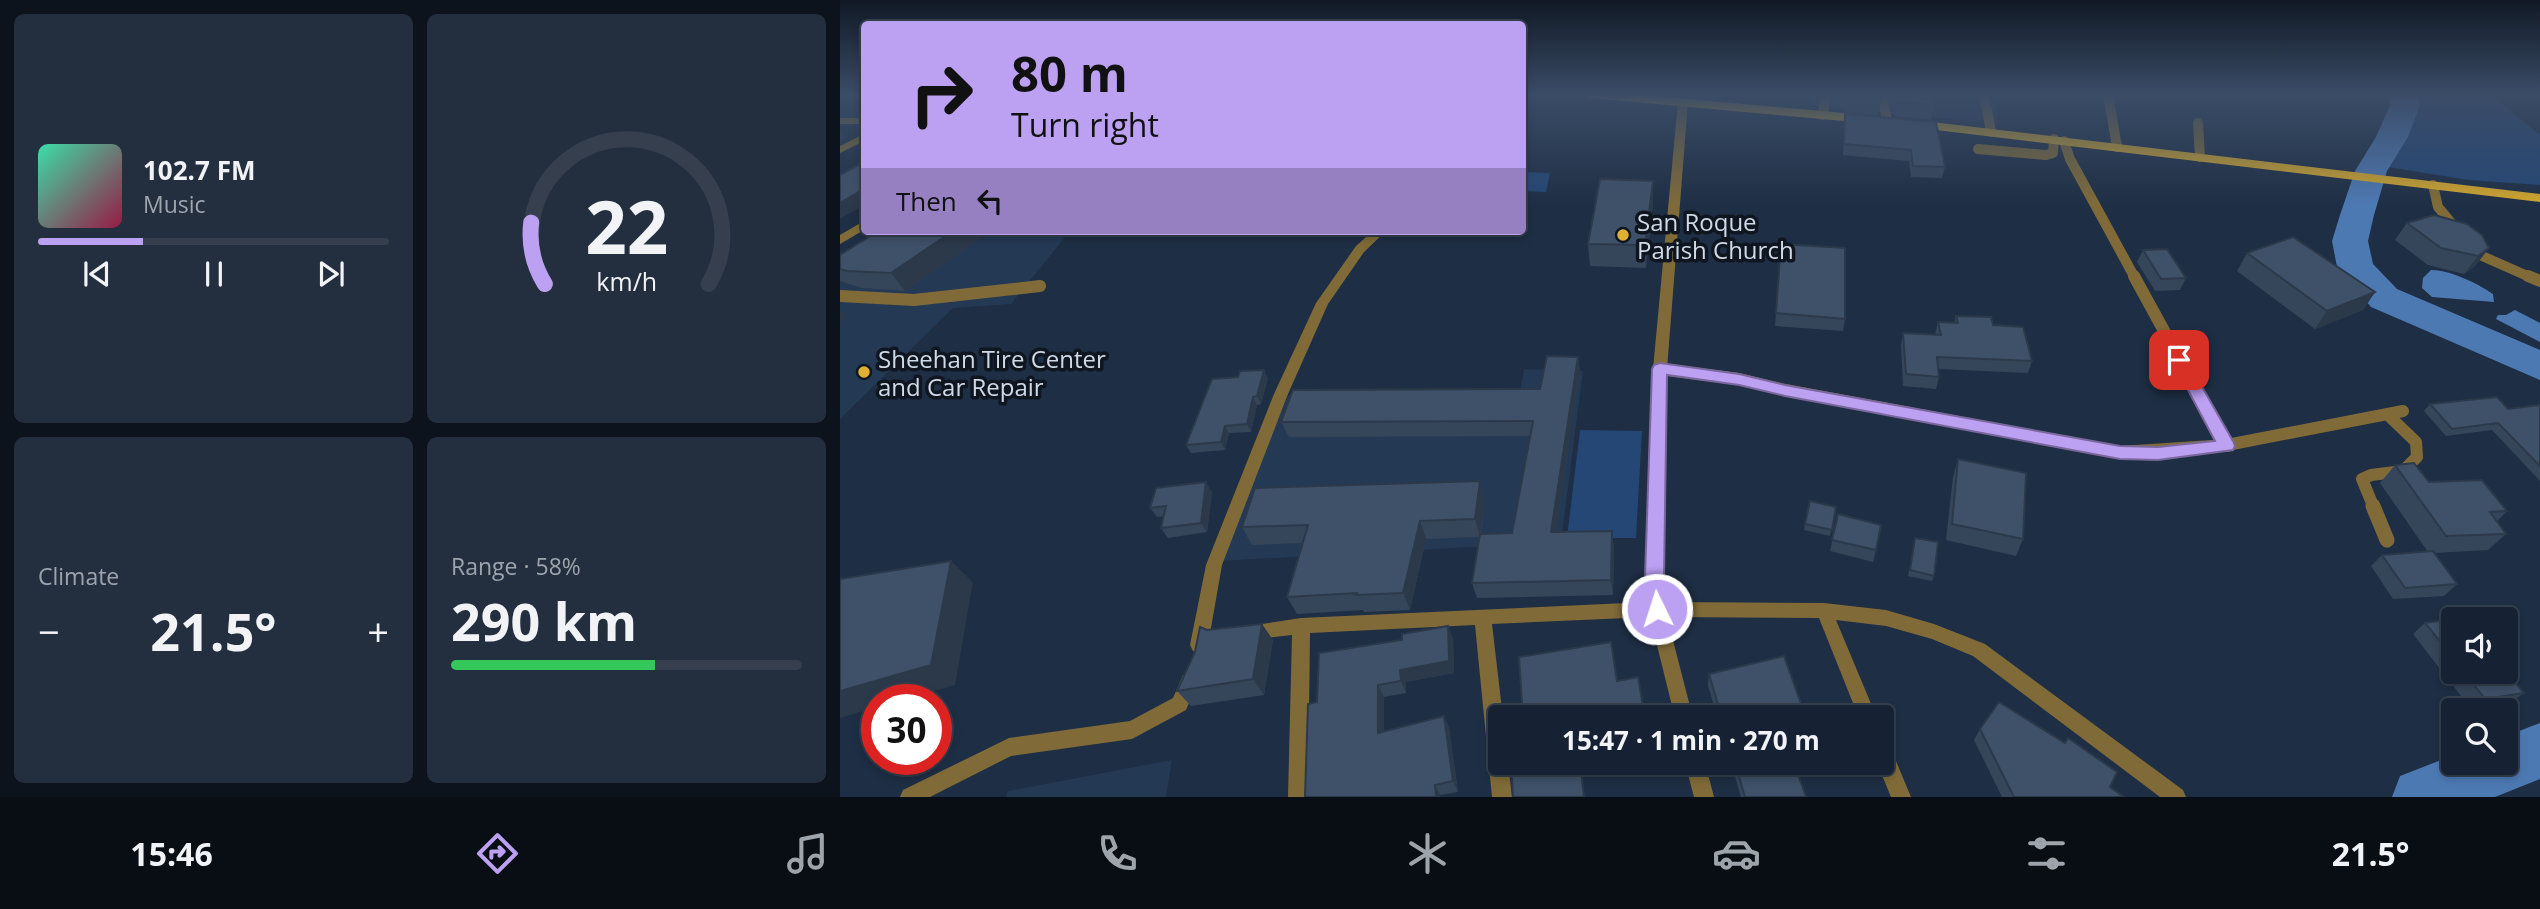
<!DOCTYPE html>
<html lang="en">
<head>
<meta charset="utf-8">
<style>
	body { margin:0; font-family:"Open Sans",sans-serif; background:#232f3f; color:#f1f3f6; height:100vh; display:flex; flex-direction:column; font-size:26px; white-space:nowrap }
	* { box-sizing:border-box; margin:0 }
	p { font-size:23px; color:#9ea4ac }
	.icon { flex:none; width:38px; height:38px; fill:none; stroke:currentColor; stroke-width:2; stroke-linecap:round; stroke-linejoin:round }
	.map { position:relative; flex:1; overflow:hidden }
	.drawer { display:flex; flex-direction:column; gap:14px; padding:14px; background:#0c131c; width:840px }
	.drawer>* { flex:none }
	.top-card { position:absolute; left:21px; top:21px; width:665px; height:214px; border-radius:7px; box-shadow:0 4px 10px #0003,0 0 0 2px #353f4e; background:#bca0f2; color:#111; overflow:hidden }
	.controls { position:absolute; left:1601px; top:607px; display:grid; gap:14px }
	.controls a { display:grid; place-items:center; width:77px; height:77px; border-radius:7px; background:#162233; box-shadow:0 4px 10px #0003,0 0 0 2px #353f4e; font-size:35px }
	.speed { position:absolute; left:21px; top:684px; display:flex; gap:14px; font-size:35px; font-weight:700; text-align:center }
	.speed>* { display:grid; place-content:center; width:91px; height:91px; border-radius:50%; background:#162233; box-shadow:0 4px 10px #0003,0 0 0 2px #353f4e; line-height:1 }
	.speed .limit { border:10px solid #d22; background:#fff; color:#111 }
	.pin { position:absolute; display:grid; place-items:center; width:60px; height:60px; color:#fff; margin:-30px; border-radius:14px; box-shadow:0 4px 10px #0006 }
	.me { position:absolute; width:77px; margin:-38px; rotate:356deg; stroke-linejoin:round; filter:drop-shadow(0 0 5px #0008) }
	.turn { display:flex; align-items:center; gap:24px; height:147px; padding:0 35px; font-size:32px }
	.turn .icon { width:91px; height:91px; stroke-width:2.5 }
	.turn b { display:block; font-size:49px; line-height:60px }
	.then { display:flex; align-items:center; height:66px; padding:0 35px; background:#0003; gap:14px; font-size:26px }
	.big { font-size:52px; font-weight:700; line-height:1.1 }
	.drawer .card { flex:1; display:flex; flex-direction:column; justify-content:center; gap:10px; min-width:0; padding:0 24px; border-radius:10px; background:#232f3f }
	.drawer .dial { align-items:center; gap:0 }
	.dial svg { height:182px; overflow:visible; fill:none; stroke:#353f4e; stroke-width:7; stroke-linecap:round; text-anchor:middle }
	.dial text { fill:#f1f3f6; stroke:none }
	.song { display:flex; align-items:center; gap:21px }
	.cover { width:84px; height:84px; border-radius:10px; background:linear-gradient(135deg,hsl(160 70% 55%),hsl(340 70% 35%)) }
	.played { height:7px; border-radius:4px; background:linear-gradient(90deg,#bca0f2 30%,#353f4e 30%) }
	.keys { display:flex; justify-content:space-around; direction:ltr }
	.heat { display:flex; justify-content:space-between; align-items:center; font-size:38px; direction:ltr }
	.charge { height:10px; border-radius:5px; background:linear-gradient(90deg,#34c759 58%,#353f4e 0) }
	.drawer .tiles { flex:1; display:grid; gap:14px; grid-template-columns:repeat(2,1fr) }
	.trip { position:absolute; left:648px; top:705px; width:406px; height:70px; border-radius:7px; background:#162233; box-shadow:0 4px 10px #0003,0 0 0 2px #353f4e; font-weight:700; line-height:70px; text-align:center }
	.tabs { display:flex; height:112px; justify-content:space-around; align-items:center; background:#090e14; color:#9ea4ac }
	.tabs .icon { width:49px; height:49px }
	.tabs .on { color:#bca0f2 }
	.tabs b { font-size:32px; color:#f1f3f6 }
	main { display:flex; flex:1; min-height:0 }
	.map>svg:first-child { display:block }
	.built { fill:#243954 }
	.green { fill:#244776 }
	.water { fill:#4d79b3 }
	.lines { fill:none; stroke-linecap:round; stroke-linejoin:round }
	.river { fill:#4d79b3; fill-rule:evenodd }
	.service-far2 { stroke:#806b38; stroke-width:10 }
	.service-far1 { stroke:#806b38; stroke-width:12 }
	.service { stroke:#806b38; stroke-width:15 }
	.minor { fill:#806b38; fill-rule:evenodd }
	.tertiary { fill:#806b38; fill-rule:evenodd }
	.primary { fill:#d2a62d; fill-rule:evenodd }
	.wall { fill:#36465a }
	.shaded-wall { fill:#2c394a }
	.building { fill:#3f5169; stroke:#2c394a; stroke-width:2 }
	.route { fill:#bca0f2; stroke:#7a689d; stroke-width:2 }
	.poi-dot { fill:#dfb034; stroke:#0f1620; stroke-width:2.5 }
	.labels { text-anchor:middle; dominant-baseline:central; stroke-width:7; stroke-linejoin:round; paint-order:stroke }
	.poi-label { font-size:24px; fill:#cfdae8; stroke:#0f1620; text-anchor:start }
</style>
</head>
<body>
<main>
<section class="drawer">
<div class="tiles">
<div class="card">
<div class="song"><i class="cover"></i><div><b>102.7 FM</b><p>Music</p></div></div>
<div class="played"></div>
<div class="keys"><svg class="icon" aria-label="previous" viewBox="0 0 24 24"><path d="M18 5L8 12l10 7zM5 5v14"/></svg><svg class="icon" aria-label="pause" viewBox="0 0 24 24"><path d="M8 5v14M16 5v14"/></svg><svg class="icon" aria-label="next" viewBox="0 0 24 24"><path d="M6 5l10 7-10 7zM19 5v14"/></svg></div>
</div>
<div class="card dial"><svg viewBox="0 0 100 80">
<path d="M14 69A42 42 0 1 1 86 69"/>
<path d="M14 69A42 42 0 0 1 8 42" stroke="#bca0f2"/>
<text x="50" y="56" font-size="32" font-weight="700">22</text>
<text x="50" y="72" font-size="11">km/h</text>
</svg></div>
<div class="card"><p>Climate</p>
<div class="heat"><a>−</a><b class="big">21.5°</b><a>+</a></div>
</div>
<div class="card"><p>Range · 58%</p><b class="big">290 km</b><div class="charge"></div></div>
</div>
</section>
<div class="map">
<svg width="1700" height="797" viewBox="0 0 1700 797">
	<rect width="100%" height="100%" fill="#1e2e44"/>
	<!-- built -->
	<path class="built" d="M 967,94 L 1154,94 L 1158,124 L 969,105 Z
		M 39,231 L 230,231 L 171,304 L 113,308 L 0,419 L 0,254 Z
		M 684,369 L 743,371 L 721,542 L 380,561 L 448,396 L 678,401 Z
		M 332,760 L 326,797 L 166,797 L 168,791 Z"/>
	<!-- green -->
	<path class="green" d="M 1571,94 L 1652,96 L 1700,135 L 1700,185 L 1628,180 L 1548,167 Z
		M 683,172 L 710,173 L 706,192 L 683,191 Z
		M 740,430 L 802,431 L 796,538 L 727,538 Z"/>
	<!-- water -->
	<path class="water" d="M 1591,270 C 1610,270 1637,283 1653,294 L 1654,302 L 1592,297 L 1582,288 L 1583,278 Z
		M 1675,310 L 1700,323 L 1700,342 L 1656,319 L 1658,315 L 1666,315 Z"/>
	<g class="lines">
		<!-- river -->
		<path class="river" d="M 1547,94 L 1577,94 L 1580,105 L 1568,137 L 1547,171 L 1534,215 L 1528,241 L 1533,264 L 1557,289 L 1700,350 L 1700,380 L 1531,307 L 1497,267 L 1492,241 L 1500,215 L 1515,171 L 1536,137 L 1550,105 Z
			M 1700,723 L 1700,779 L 1655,797 L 1552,797 L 1560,776 L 1614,755 L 1614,763 L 1666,763 L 1666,736 Z"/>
		<!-- service-far2 -->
		<path class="service-far2" d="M 1042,94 L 1047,121
			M 1144,94 L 1151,132
			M 1268,94 L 1277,147
			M 983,115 L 985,94
			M 1358,123 L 1360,157
			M 1224,141 L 1230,159 L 1295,278
			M 1138,149 L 1206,155 L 1213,153 L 1214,139
			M 1593,185 L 1598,207 L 1617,230
			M 1632,246 L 1642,256 L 1692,278"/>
		<!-- service-far1 -->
		<path class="service-far1" d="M 1294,276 L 1387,446
			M 1688,276 L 1700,281
			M 0,296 L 74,300 L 200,286
			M 820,369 L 899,379 L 945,390 L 1280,452 L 1387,445 L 1563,411
			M 1534,508 L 1522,479 L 1531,475 L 1563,471 L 1577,457 L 1576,442 L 1547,414"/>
		<!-- service -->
		<path class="service" d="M 1533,506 L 1547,540"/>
		<!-- minor -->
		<path class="minor" d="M 843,99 L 848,102 L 827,369 L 823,577 L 825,602 L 984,603 L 1046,610 L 1094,624 L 1145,644 L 1343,790 L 1346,797 L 1320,797 L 1133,656 L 1092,639 L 1046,626 L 996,620 L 1037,718 L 1019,718 L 979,618 L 827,617 L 853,718 L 835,718 L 810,617 L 652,624 L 663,718 L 660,718 L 660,763 L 668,763 L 672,797 L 652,797 L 635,625 L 470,633 L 468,797 L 448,797 L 452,635 L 408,640 L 402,637 L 399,632 L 402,627 L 461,618 L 808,602 L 807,577 L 813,369 L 838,102 Z
			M 0,118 L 24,118 L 24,124 L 0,124 Z
			M 24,134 L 24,141 L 0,153 L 0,146 Z
			M 533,231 L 546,231 L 524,252 L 488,304 L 448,394 L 382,565 L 368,645 L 365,651 L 359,653 L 353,651 L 350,645 L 366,565 L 434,394 L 476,303 L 516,246 Z
			M 349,673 L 355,675 L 358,681 L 346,710 L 292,739 L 171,756 L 90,797 L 60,797 L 63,790 L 169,738 L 290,721 L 333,698 L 343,675 Z
			M 1041,740 L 1048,742 L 1071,797 L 1051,797 L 1037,763 L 1041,763 Z
			M 845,763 L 865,763 L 874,797 L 854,797 Z"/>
		<!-- tertiary -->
		<path class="tertiary" d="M 24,221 L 24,230 L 0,244 L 0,235 Z"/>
		<!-- primary -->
		<path class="primary" d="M 745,94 L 792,94 L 1026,115 L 1032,119 L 1026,123 L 751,98 Z
			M 1075,120 L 1700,194 L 1700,202 L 1071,127 L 1069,124 Z"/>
	</g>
	<!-- wall -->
	<path class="wall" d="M 973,94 L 978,94 L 976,105 L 972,105 Z
		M 992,94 L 1040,94 L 1041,100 L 1038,115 L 1004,112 L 1005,107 L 991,106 Z
		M 1049,94 L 1091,94 L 1094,105 L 1091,120 L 1054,116 Z
		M 1005,114 L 1105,167 L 1102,178 L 1071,177 L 1069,161 L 1003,155 Z
		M 813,181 L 813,203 L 806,268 L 750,266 L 748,244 Z
		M 1567,223 L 1649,248 L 1635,266 L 1624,274 L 1588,265 L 1555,240 Z
		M 144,236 L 65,291 L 22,288 L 0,281 L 0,255 Z
		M 941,244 L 1005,319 L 1003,331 L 935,326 Z
		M 1303,250 L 1346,278 L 1340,290 L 1315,291 L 1297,262 Z
		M 1407,253 L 1535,292 L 1523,310 L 1475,329 L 1397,271 Z
		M 1116,316 L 1153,325 L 1192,361 L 1188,373 L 1099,369 L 1099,377 L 1096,389 L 1063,386 L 1061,345 L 1063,333 L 1095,335 L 1098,322 L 1114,323 Z
		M 738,357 L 740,373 L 716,532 L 774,546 L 773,595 L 637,598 L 632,583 L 639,537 L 586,539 L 570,610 L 524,612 L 523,610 L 457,614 L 447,597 L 462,543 L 412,545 L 402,527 L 645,499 L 641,534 L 672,533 L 690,436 L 449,437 L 441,422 L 700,389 Z
		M 428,378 L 421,404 L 417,405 L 411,432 L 389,433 L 385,450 L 351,453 L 346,445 Z
		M 1590,404 L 1668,409 L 1700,405 L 1700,481 L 1652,430 L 1606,436 L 1584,411 Z
		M 1118,459 L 1183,539 L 1176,556 L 1106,540 L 1113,477 Z
		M 1555,465 L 1589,482 L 1667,511 L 1657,521 L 1666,534 L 1648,550 L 1594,553 L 1617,584 L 1604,596 L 1553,599 L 1531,566 L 1542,555 L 1588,552 L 1540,483 Z
		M 372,492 L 367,532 L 328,538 L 321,528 L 324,516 L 317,517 L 310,508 Z
		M 996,507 L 990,536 L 964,530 L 965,524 Z
		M 998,514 L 1036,550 L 1033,562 L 990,551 Z
		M 1075,538 L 1094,576 L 1092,581 L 1068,576 Z
		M 1614,620 L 1614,672 L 1666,672 L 1684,693 L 1669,703 L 1631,709 L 1573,634 L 1585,623 Z
		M 367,630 L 433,640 L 424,695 L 351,706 L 337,691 Z
		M 613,638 L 614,673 L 566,682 L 566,693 L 544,697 L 544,731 L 604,716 L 609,728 L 618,792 L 600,795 L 477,702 L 562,640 Z
		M 869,674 L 966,718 L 878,718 L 868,686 Z
		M 777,681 L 805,718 L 683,718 Z
		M 1140,729 L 1225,743 L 1228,738 L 1270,787 L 1284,797 L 1162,797 L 1134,740 Z
		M 891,763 L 954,763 L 966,797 L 901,797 Z"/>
	<!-- shaded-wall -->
	<path class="shaded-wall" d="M 0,130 L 6,138 L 0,142 Z
		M 813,181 L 813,203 L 806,268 L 805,245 Z
		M 24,189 L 24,205 L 0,219 L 0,203 Z
		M 113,231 L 141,231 L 144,236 L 65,291 L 51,273 Z
		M 1649,248 L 1635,266 L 1624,274 L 1638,256 Z
		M 1535,292 L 1523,310 L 1475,329 L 1487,311 Z
		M 0,310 L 7,318 L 0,322 Z
		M 738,357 L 740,373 L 714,548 L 711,532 Z
		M 424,370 L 428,378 L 421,404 L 417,396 Z
		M 413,397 L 417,405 L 411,432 L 407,424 Z
		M 385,426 L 389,433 L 385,450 L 381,442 Z
		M 640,481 L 645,499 L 640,537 L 635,519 Z
		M 366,482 L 372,492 L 367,532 L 361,523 Z
		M 580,521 L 586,539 L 570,610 L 563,593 Z
		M 772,531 L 774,546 L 773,595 L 771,580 Z
		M 111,561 L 133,582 L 115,685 L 62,700 L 37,700 L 37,707 L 0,718 L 0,691 Z
		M 422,624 L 433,640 L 424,695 L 413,679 Z
		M 608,626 L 613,638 L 614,673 L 566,682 L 566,693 L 561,681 L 560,670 Z
		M 538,685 L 544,697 L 544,744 L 538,733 Z
		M 604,716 L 609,728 L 618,792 L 613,781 Z
		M 595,785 L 600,795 L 600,797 L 596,797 Z"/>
	<!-- building -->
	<path class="building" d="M 1006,94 L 1040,94 L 1041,100 L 1006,97 Z
		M 1055,94 L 1091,94 L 1094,105 L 1056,102 Z
		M 1005,114 L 1096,122 L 1105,167 L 1073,166 L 1071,150 L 1004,144 Z
		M 24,162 L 24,189 L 0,203 L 0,175 Z
		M 760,179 L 813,181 L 805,245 L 748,244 Z
		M 1594,215 L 1627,224 L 1642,235 L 1649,248 L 1638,256 L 1601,248 L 1567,223 Z
		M 38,231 L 113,231 L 51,273 L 7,271 L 0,269 L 0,255 Z
		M 1453,237 L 1535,292 L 1487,311 L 1407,253 Z
		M 941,244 L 1005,248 L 1005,319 L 936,313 Z
		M 1327,249 L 1346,278 L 1321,279 L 1303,250 Z
		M 1116,316 L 1151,317 L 1153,325 L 1183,327 L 1192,361 L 1097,357 L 1099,377 L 1066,374 L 1063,333 L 1101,335 L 1098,322 L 1118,323 Z
		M 707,356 L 738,357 L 711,532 L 772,531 L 771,580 L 632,583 L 640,534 L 672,533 L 693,421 L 441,422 L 453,390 L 700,389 Z
		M 424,370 L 417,396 L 413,397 L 407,424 L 385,426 L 381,442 L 346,445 L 372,379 L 398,377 L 400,371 Z
		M 1657,397 L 1668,409 L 1700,405 L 1700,466 L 1658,423 L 1612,429 L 1590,404 Z
		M 1118,459 L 1186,473 L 1183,539 L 1112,524 Z
		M 1574,463 L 1589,482 L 1642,480 L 1667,511 L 1650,512 L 1666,534 L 1606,536 L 1555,465 Z
		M 640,481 L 635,519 L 580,521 L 563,593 L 516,595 L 517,593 L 447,597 L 468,525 L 402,527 L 415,488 Z
		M 366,482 L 361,523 L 321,528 L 326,506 L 310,508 L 316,488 Z
		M 970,501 L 996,507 L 992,530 L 965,524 Z
		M 998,514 L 1041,525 L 1036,550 L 992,540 Z
		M 1075,538 L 1098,542 L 1094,576 L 1070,570 Z
		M 1593,551 L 1617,584 L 1565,588 L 1542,555 Z
		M 111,561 L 91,665 L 0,691 L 0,579 Z
		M 1623,617 L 1624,620 L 1614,620 L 1614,659 L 1585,623 Z
		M 422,624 L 413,679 L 337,691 L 355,652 L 360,627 L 367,630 Z
		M 608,626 L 609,661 L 560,670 L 561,681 L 538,685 L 538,733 L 604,716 L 613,781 L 595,785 L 596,797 L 465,797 L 468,704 L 477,702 L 479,653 L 562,640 L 562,634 Z
		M 771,642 L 777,681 L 798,677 L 805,718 L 734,718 L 733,710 L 691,718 L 683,718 L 679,657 Z
		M 944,656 L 966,718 L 882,718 L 869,674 Z
		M 1666,671 L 1684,693 L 1645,699 L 1624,672 L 1666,672 Z
		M 1159,702 L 1225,743 L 1228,738 L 1277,772 L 1270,787 L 1284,797 L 1174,797 L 1140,729 Z
		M 671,763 L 740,763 L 744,797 L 673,797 Z
		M 895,763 L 954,763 L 966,797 L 905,797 Z"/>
	<!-- sky -->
	<linearGradient id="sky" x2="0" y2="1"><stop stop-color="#101925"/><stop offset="0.46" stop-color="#3b4c67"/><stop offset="1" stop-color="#3b4c67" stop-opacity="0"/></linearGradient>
	<rect width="1700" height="206" fill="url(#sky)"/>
	<!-- route -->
	<path class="route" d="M 1339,355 L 1345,357 L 1393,441 L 1395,446 L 1393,450 L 1318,460 L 1280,459 L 945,396 L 899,385 L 827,375 L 824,577 L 827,609 L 824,615 L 817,617 L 810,615 L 805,577 L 812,369 L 814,365 L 820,363 L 899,374 L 945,385 L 1280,446 L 1318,447 L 1375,441 L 1332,360 Z"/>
	<!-- markers -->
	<g class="poi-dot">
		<circle cx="783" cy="235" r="7"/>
		<circle cx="24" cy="372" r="7"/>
	</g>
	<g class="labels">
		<!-- poi labels -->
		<g class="poi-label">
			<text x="797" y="221">San Roque<tspan x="797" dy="28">Parish Church</tspan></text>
			<text x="38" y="358">Sheehan Tire Center<tspan x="38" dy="28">and Car Repair</tspan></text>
		</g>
	</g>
</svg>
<div class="controls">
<a><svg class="icon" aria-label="sound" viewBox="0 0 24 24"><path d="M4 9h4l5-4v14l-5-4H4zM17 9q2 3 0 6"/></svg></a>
<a><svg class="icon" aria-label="search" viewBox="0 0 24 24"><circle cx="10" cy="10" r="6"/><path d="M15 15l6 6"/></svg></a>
</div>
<div class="speed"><div class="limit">30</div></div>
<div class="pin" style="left:1339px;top:360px;background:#d93025"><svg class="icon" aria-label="arrive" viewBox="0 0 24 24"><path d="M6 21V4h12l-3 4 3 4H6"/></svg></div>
<svg class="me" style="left:817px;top:609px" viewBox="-20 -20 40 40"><circle r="17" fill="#bca0f2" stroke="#fff" stroke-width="3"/><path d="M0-11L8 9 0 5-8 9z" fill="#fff"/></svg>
<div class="trip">15:47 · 1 min · 270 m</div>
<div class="top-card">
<div class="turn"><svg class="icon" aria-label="right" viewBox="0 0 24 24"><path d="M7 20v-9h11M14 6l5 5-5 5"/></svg><div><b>80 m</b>Turn right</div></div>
<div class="then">Then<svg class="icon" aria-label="left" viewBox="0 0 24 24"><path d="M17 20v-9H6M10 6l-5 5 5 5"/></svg></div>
</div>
</div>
</main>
<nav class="tabs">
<b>15:46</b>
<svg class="icon on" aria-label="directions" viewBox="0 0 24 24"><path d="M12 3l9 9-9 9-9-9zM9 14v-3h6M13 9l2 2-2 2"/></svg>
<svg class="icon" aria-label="music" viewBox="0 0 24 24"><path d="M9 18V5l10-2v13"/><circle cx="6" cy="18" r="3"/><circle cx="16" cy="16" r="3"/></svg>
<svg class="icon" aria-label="phone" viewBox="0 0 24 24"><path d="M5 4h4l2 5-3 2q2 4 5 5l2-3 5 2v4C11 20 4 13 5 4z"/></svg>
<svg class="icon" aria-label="climate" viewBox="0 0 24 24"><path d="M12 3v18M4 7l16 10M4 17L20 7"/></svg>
<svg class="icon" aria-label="car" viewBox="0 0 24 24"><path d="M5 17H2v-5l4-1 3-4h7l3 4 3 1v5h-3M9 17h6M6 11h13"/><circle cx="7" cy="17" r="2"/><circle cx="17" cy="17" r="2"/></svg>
<svg class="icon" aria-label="filters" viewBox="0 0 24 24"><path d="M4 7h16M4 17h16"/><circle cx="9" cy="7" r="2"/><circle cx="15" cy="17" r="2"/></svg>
<b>21.5°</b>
</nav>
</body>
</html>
